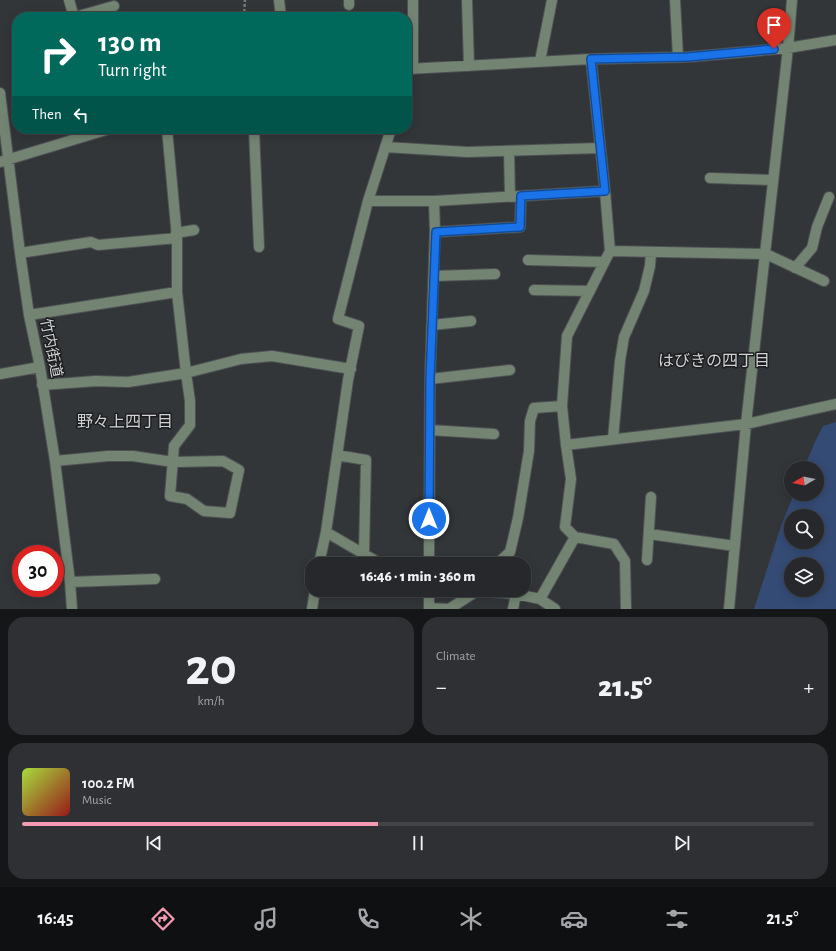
<!DOCTYPE html>
<html lang="en">
<head>
<meta charset="utf-8">
<style>
	body { margin:0; font-family:"Alegreya Sans","Noto Sans JP",sans-serif; background:#2e3033; color:#f1f3f6; height:100vh; display:flex; flex-direction:column; font-size:15px; white-space:nowrap }
	* { box-sizing:border-box; margin:0 }
	p { font-size:13px; color:#a4a6a9 }
	.icon { flex:none; width:22px; height:22px; fill:none; stroke:currentColor; stroke-width:2; stroke-linecap:round; stroke-linejoin:round }
	.map { position:relative; height:609px; overflow:hidden }
	.sheet { display:flex; flex-direction:column; gap:8px; padding:8px; background:#151618; flex:1 }
	.sheet>* { flex:none }
	.guide { position:absolute; left:12px; top:12px; width:400px; height:122px; border-radius:16px; box-shadow:0 2px 10px #0003,0 0 0 1px #424447; background:#00695c; color:#fff; overflow:hidden }
	.needle { width:26px; rotate:261deg }
	.fabs { position:absolute; left:784px; top:461px; display:grid; gap:8px }
	.fabs a { display:grid; place-items:center; width:40px; height:40px; border-radius:50%; background:#26282b; box-shadow:0 2px 10px #0003,0 0 0 1px #424447; font-size:20px }
	.speed { position:absolute; left:12px; top:545px; display:flex; gap:8px; font-size:20px; font-weight:700; text-align:center }
	.speed>* { display:grid; place-content:center; width:52px; height:52px; border-radius:50%; background:#26282b; box-shadow:0 2px 10px #0003,0 0 0 1px #424447; line-height:1 }
	.speed .limit { border:6px solid #d22; background:#fff; color:#111 }
	.pin { position:absolute; display:grid; place-items:center; width:34px; height:34px; color:#fff; margin:-41px -17px; border-radius:50% 50% 50% 0; rotate:-45deg; box-shadow:0 0 4px #0007 }
	.pin .icon { rotate:45deg }
	.me { position:absolute; width:44px; margin:-22px; rotate:0deg; stroke-linejoin:round; filter:drop-shadow(0 0 3px #0008) }
	.turn { display:flex; align-items:center; gap:14px; height:84px; padding:0 20px; font-size:18px }
	.turn .icon { width:52px; height:52px; stroke-width:2.5 }
	.turn b { display:block; font-size:28px; line-height:34px }
	.then { display:flex; align-items:center; height:38px; padding:0 20px; background:#0003; gap:8px; font-size:15px }
	.big { font-size:30px; font-weight:800; line-height:1.1 }
	.sheet .tile { flex:1; display:flex; flex-direction:column; justify-content:center; gap:6px; min-width:0; padding:0 14px; border-radius:16px; background:#2e3033 }
	.sheet .dial { align-items:center; gap:0 }
	.dial b { font-size:52px; line-height:1 }
	.song { display:flex; align-items:center; gap:12px }
	.cover { width:48px; height:48px; border-radius:6px; background:linear-gradient(135deg,hsl(80 70% 55%),hsl(0 70% 35%)) }
	.played { height:4px; border-radius:2px; background:linear-gradient(90deg,#f19ab2 45%,#424447 45%) }
	.keys { display:flex; justify-content:space-around; direction:ltr }
	.heat { display:flex; justify-content:space-between; align-items:center; font-size:22px; direction:ltr }
	.sheet .tiles { flex:1; display:grid; gap:8px; grid-template-columns:1fr 1fr }
	.tile:last-child { grid-column:span 2 }
	.trip { position:absolute; left:305px; top:557px; width:226px; height:40px; border-radius:16px; background:#26282b; box-shadow:0 2px 10px #0003,0 0 0 1px #424447; font-weight:800; line-height:40px; text-align:center }
	.tabs { display:flex; height:64px; justify-content:space-around; align-items:center; background:#0f1011; color:#a4a6a9 }
	.tabs .icon { width:28px; height:28px }
	.tabs .on { color:#f19ab2 }
	.tabs b { font-size:18px; color:#f1f3f6 }
	.map>svg:first-child { display:block }
	.water { fill:#344b75; fill-rule:evenodd }
	.lines { fill:none; stroke-linecap:round; stroke-linejoin:round }
	.minor-casing { stroke:#4f5255; stroke-width:12 }
	.path { stroke:#76797b; stroke-width:2.5; stroke-dasharray:3 2; stroke-linecap:butt }
	.minor { stroke:#738572; stroke-width:10 }
	.route-casing { stroke:#114b97; stroke-width:10 }
	.route { stroke:#1a73e8; stroke-width:7 }
	.labels { text-anchor:middle; dominant-baseline:central; stroke-width:3; stroke-linejoin:round; paint-order:stroke }
	.street-label { font-size:15px; fill:#d0d2d4; stroke:#1c1d1f }
	.neighbourhood-label { font-size:16px; fill:#d0d2d4; stroke:#1c1d1f }
</style>
</head>
<body>
<div class="map">
<svg width="836" height="609" viewBox="0 0 836 609">
	<rect width="100%" height="100%" fill="#333639"/>
	<!-- water -->
	<path class="water" d="M 836,422 L 836,609 L 754,609 L 782,523 L 794,494 L 817,494 L 817,468 L 804,468 L 815,442 L 823,426 ZM 791,516 L 817,516 L 817,542 L 791,542 ZM 791,564 L 817,564 L 817,590 L 791,590 Z"/>
	<g class="lines">
		<defs>
			<path id="minor" d="M 69,0 L 74,17
				M 279,0 L 281,17
				M 349,0 L 349,5
				M 413,0 L 413,69
				M 467,0 L 469,66
				M 675,0 L 678,57
				M 75,17 L 114,6
				M 591,59 L 605,191 L 610,251 L 567,336 L 562,406 L 566,445 L 571,479 L 565,527 L 575,537 L 614,544 L 625,561 L 626,609
				M 540,61 L 552,0
				M 407,69 L 591,59 L 688,57 L 788,48 L 836,40
				M 0,93 L 20,253 L 29,315 L 40,367 L 55,461 L 70,582 L 72,609
				M 167,129 L 177,238 L 177,292
				M 254,129 L 259,247
				M 391,129 L 368,201 L 434,201 L 605,191
				M 385,147 L 467,152 L 600,148
				M 509,151 L 510,196
				M 0,162 L 109,129
				M 710,178 L 773,180
				M 435,232 L 520,227 L 521,196
				M 176,233 L 194,230
				M 610,251 L 766,254 L 824,281
				M 20,253 L 91,242 L 98,245 L 177,238
				M 528,260 L 604,262
				M 795,268 L 812,248 L 817,227 L 829,197
				M 434,276 L 495,274
				M 534,290 L 590,291
				M 29,315 L 177,292 L 186,373 L 128,382 L 96,381 L 42,385
				M 432,325 L 471,321
				M 0,374 L 40,367
				M 430,379 L 510,370
				M 430,430 L 494,434
				M 613,439 L 620,361 L 624,337 L 644,291 L 650,266 L 651,252
				M 566,445 L 746,424 L 836,404
				M 337,455 L 366,460 L 364,554
				M 55,461 L 108,456 L 133,456 L 173,462 L 223,461 L 239,470 L 230,513 L 204,511 L 187,499 L 170,496 L 174,446 L 190,425 L 190,401 L 186,373 L 241,359 L 272,356 L 351,369
				M 326,532 L 348,380 L 359,326 L 338,319 L 368,201
				M 649,534 L 735,546
				M 647,560 L 651,497
				M 319,564 L 326,532 L 381,564
				M 429,564 L 430,379 L 435,232 L 434,201
				M 497,564 L 510,552 L 518,518 L 529,451 L 530,421 L 534,408 L 562,406
				M 70,582 L 155,579
				M 429,590 L 429,609
				M 540,599 L 555,609
				M 429,608 L 449,609 L 477,591 L 516,594 L 540,599 L 575,537
				M 312,609 L 315,590
				M 513,609 L 516,594
				M 729,609 L 746,424 L 788,48 L 792,0"/>
		</defs>
		<!-- minor casing -->
		<use href="#minor" class="minor-casing"/>
		<!-- path -->
		<path class="path" d="M 244,17 L 245,0"/>
		<!-- minor -->
		<use href="#minor" class="minor"/>
	</g>
	<g class="lines">
		<defs>
			<path id="route" d="M 429,519 L 430,379 L 436,232 L 520,227 L 521,196 L 605,191 L 591,59 L 688,57 L 774,49"/>
		</defs>
		<!-- route casing -->
		<use href="#route" class="route-casing"/>
		<!-- route -->
		<use href="#route" class="route"/>
	</g>
	<g class="labels">
		<!-- street labels -->
		<g class="street-label">
			<text transform="translate(51 348) rotate(79)">竹内街道</text>
		</g>
		<!-- neighbourhood labels -->
		<g class="neighbourhood-label">
			<text x="714" y="361">はびきの四丁目</text>
			<text x="125" y="422">野々上四丁目</text>
		</g>
	</g>
</svg>
<div class="fabs">
<a><svg class="needle" viewBox="-14 -14 28 28"><path d="M0-13l5 13h-10z" fill="#e53935"/><path d="M0 13l5-13h-10z" fill="#a4a6a9"/></svg></a>
<a><svg class="icon" aria-label="search" viewBox="0 0 24 24"><circle cx="10" cy="10" r="6"/><path d="M15 15l6 6"/></svg></a>
<a><svg class="icon" aria-label="layers" viewBox="0 0 24 24"><path d="M12 4l9 5-9 5-9-5zM3 14l9 5 9-5"/></svg></a>
</div>
<div class="speed"><div class="limit">30</div></div>
<div class="pin" style="left:774px;top:49px;background:#d93025"><svg class="icon" aria-label="arrive" viewBox="0 0 24 24"><path d="M6 21V4h12l-3 4 3 4H6"/></svg></div>
<svg class="me" style="left:429px;top:519px" viewBox="-20 -20 40 40"><circle r="17" fill="#1a73e8" stroke="#fff" stroke-width="3"/><path d="M0-11L8 9 0 5-8 9z" fill="#fff"/></svg>
<div class="trip">16:46 · 1 min · 360 m</div>
<div class="guide">
<div class="turn"><svg class="icon" aria-label="right" viewBox="0 0 24 24"><path d="M7 20v-9h11M14 6l5 5-5 5"/></svg><div><b>130 m</b>Turn right</div></div>
<div class="then">Then<svg class="icon" aria-label="left" viewBox="0 0 24 24"><path d="M17 20v-9H6M10 6l-5 5 5 5"/></svg></div>
</div>
</div>
<section class="sheet">
<div class="tiles">
<div class="tile dial"><b>20</b><p>km/h</p></div>
<div class="tile"><p>Climate</p>
<div class="heat"><a>−</a><b class="big">21.5°</b><a>+</a></div>
</div>
<div class="tile">
<div class="song"><i class="cover"></i><div><b>100.2 FM</b><p>Music</p></div></div>
<div class="played"></div>
<div class="keys"><svg class="icon" aria-label="previous" viewBox="0 0 24 24"><path d="M18 5L8 12l10 7zM5 5v14"/></svg><svg class="icon" aria-label="pause" viewBox="0 0 24 24"><path d="M8 5v14M16 5v14"/></svg><svg class="icon" aria-label="next" viewBox="0 0 24 24"><path d="M6 5l10 7-10 7zM19 5v14"/></svg></div>
</div>
</div>
</section>
<nav class="tabs">
<b>16:45</b>
<svg class="icon on" aria-label="directions" viewBox="0 0 24 24"><path d="M12 3l9 9-9 9-9-9zM9 14v-3h6M13 9l2 2-2 2"/></svg>
<svg class="icon" aria-label="music" viewBox="0 0 24 24"><path d="M9 18V5l10-2v13"/><circle cx="6" cy="18" r="3"/><circle cx="16" cy="16" r="3"/></svg>
<svg class="icon" aria-label="phone" viewBox="0 0 24 24"><path d="M5 4h4l2 5-3 2q2 4 5 5l2-3 5 2v4C11 20 4 13 5 4z"/></svg>
<svg class="icon" aria-label="climate" viewBox="0 0 24 24"><path d="M12 3v18M4 7l16 10M4 17L20 7"/></svg>
<svg class="icon" aria-label="car" viewBox="0 0 24 24"><path d="M5 17H2v-5l4-1 3-4h7l3 4 3 1v5h-3M9 17h6M6 11h13"/><circle cx="7" cy="17" r="2"/><circle cx="17" cy="17" r="2"/></svg>
<svg class="icon" aria-label="filters" viewBox="0 0 24 24"><path d="M4 7h16M4 17h16"/><circle cx="9" cy="7" r="2"/><circle cx="15" cy="17" r="2"/></svg>
<b>21.5°</b>
</nav>
</body>
</html>
